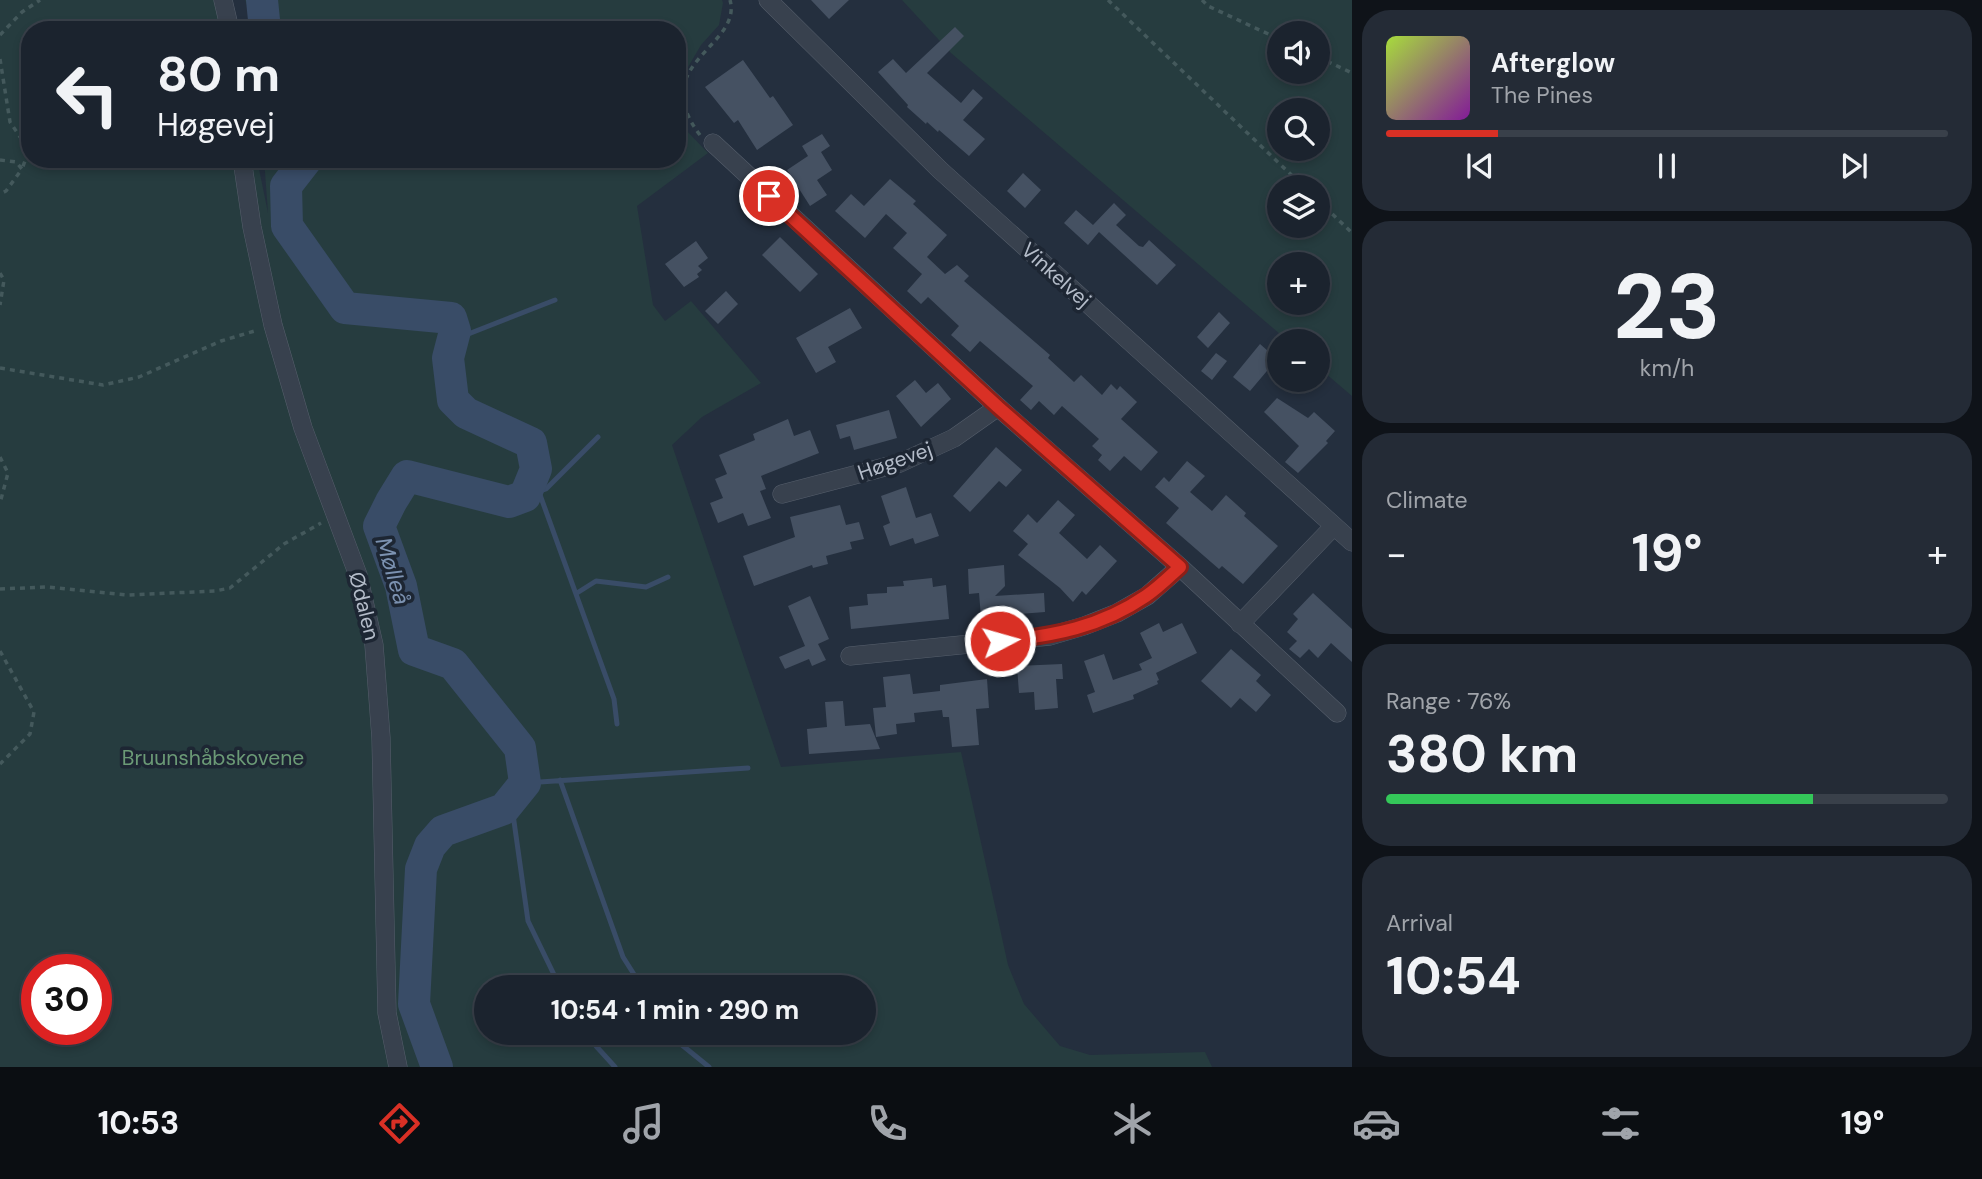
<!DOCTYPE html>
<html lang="en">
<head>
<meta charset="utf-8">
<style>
	body { margin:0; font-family:"DM Sans",sans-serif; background:#242b36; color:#f1f3f6; height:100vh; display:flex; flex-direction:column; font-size:26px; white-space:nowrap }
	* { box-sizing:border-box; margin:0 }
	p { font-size:23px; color:#a0a4aa }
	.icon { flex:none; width:38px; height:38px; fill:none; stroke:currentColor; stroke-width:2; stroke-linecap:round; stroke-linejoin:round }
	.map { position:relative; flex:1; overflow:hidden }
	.panel { display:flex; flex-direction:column; gap:10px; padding:10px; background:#0f1319; width:630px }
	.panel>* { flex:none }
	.guide { position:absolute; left:21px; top:21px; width:665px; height:147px; border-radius:28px; box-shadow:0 4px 10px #0003,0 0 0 2px #39404a; background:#1b232e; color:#f1f3f6; overflow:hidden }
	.controls { position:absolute; left:1267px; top:21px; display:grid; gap:14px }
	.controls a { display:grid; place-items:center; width:63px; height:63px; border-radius:50%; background:#1b232e; box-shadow:0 4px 10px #0003,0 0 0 2px #39404a; font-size:35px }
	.speed { position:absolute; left:21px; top:954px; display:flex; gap:14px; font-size:35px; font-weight:700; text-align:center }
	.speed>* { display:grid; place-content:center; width:91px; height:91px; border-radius:50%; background:#1b232e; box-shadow:0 4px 10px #0003,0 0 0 2px #39404a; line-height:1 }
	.speed .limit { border:10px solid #d22; background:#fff; color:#111 }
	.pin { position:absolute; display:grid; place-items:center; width:60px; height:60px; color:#fff; margin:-30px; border:4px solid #fff; border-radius:50%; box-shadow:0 2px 7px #0007 }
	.me { position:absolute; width:77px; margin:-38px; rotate:84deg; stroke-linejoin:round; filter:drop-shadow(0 0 5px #0008) }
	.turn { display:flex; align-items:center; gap:24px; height:147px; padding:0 21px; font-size:32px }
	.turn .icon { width:91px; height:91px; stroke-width:2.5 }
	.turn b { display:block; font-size:49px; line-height:60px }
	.big { font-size:52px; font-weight:700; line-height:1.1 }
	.panel .card { flex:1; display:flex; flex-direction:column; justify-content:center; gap:10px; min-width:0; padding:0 24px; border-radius:28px; background:#242b36 }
	.panel .dial { align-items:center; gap:0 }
	.dial b { font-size:91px; line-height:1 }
	.song { display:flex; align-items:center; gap:21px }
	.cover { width:84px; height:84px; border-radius:10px; background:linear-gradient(135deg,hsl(80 70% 55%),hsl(290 70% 35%)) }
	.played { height:7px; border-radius:4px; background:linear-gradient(90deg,#d93025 20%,#39404a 20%) }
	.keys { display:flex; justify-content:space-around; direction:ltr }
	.heat { display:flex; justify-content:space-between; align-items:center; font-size:38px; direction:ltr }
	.charge { height:10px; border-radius:5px; background:linear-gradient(90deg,#34c759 76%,#39404a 0) }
	.trip { position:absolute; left:474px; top:975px; width:402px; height:70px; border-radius:35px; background:#1b232e; box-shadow:0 4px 10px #0003,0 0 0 2px #39404a; font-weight:700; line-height:70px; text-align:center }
	.menu { display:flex; height:112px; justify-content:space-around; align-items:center; background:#0b0e12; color:#a0a4aa }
	.menu .icon { width:49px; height:49px }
	.menu .on { color:#d93025 }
	.menu b { font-size:32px; color:#f1f3f6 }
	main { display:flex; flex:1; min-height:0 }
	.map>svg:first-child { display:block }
	.green { fill:#263c3f; fill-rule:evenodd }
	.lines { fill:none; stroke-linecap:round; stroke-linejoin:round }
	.stream { stroke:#394c67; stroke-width:5 }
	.river { stroke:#394c67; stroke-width:32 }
	.building { fill:#455162 }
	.minor-casing { stroke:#565f6c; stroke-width:19 }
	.path { stroke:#44595c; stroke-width:3.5; stroke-dasharray:5 5; stroke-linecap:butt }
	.minor { stroke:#38414e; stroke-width:18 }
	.route-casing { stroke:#8d1f18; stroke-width:18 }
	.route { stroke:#d93025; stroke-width:12 }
	.labels { text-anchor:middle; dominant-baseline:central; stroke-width:7; stroke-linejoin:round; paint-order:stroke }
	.street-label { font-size:21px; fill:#b4bcc9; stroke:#1d2633 }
	.park-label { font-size:21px; fill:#6b9a76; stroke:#1d2633 }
	.water-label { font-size:23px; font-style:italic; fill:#7c92b1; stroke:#1d2633 }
</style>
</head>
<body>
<main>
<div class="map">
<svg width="1352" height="1067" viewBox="0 0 1352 1067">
	<rect width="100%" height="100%" fill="#242f3e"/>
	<!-- green -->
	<path class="green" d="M 0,0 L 223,0 L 230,30 L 30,30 L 30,159 L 257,159 L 268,213 L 264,159 L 677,159 L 677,110 L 684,128 L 708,153 L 637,206 L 653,305 L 665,321 L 691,301 L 761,383 L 702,417 L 672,445 L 781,767 L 961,752 L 1008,965 L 1024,1004 L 1060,1046 L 1090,1055 L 1205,1052 L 1212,1067 L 0,1067 ZM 37,970 L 96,970 L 96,1029 L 37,1029 ZM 486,987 L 864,987 L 864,1032 L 486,1032 Z
		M 245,0 L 722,0 L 723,3 L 719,25 L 701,45 L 677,86 L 677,30 L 253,30 L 251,16 Z
		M 902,0 L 1352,0 L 1352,396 L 1318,367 L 1318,341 L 1288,341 L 951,53 ZM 1279,33 L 1318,33 L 1318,72 L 1279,72 ZM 1279,110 L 1318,110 L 1318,149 L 1279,149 ZM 1279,187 L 1318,187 L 1318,226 L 1279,226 ZM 1279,264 L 1318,264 L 1318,303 L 1279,303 Z"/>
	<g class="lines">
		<!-- stream -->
		<path class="stream" d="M 453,340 L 555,300
			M 539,492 L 614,699 L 617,724
			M 525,496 L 546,489 L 598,437
			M 577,593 L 596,581 L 646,587 L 668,577
			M 560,780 L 623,957 L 642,987
			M 525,783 L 748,768
			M 511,800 L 528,921 L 560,987
			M 588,1032 L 596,1046 L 615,1067
			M 672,1032 L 677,1041 L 709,1067"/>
		<!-- river -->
		<path class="river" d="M 262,0 L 265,30
			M 307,159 L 286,186 L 287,226 L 345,308 L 451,318 L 455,331 L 448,358 L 453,400 L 466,413 L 531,443 L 536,469 L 525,496 L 509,502 L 407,476 L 391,502 L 379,526 L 401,586 L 414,650 L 453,664 L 520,748 L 525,783 L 504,809 L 443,831 L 430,846 L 421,869 L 414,1004 L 437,1067"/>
	</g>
	<!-- building -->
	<path class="building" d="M 811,0 L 849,0 L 829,19 Z
		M 955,27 L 964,36 L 927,73 L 961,103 L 973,89 L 983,98 L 963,120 L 985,139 L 969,156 L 939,130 L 938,132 L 927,122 L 926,124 L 907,107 L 908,105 L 878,72 L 893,59 L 906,73 Z
		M 743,60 L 770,98 L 773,96 L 793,125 L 757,150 L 738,120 L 734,123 L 705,87 Z
		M 822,134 L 830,146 L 821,152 L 832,170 L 817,180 L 827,195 L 810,206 L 787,170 L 808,156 L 802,146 Z
		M 1023,173 L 1041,190 L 1025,208 L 1007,191 Z
		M 890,179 L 916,201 L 913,204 L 947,235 L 927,257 L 945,274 L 957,265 L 969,276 L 964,281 L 1050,355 L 1048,358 L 1074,382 L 1081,375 L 1102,395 L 1111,384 L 1117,390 L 1120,386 L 1137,402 L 1121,419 L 1158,452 L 1141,471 L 1124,456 L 1110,471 L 1098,460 L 1102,455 L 1092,446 L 1099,439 L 1062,406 L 1054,415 L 1039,401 L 1031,410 L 1020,400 L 1033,386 L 980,341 L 970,352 L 951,335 L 959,326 L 928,297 L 921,304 L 907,291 L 922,274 L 893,248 L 907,233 L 886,214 L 865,238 L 835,211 L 851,194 L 864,206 Z
		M 1114,203 L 1126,215 L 1116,225 L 1139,246 L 1143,247 L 1149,240 L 1176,265 L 1157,285 L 1099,232 L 1088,245 L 1064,223 L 1076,210 L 1093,225 Z
		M 780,237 L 818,274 L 800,292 L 762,255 Z
		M 696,241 L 708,258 L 698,266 L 702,270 L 697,274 L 699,277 L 684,287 L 665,264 Z
		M 726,291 L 738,304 L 718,324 L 705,311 Z
		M 850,308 L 862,328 L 828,347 L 836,362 L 816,373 L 796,338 Z
		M 1219,312 L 1230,323 L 1208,348 L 1197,337 Z
		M 1260,344 L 1277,359 L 1250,391 L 1233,377 Z
		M 1216,353 L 1227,361 L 1212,380 L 1201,371 Z
		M 915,380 L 926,393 L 938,383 L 951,399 L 921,427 L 896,396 Z
		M 1277,398 L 1308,418 L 1314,412 L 1335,431 L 1326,441 L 1328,443 L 1298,473 L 1285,462 L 1299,446 L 1264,412 Z
		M 889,410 L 897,438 L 854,450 L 850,436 L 840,439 L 836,425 Z
		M 788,419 L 794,436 L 810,430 L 819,453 L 761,476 L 766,489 L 760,491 L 771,518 L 748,526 L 743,513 L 718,523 L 710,503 L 723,498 L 715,479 L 727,474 L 719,455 L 755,440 L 753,434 Z
		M 996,447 L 1022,470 L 1006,487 L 999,481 L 970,512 L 953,496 Z
		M 1187,461 L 1205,476 L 1190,492 L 1212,511 L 1226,495 L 1246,513 L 1244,516 L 1278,546 L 1243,584 L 1222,566 L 1219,569 L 1166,523 L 1179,508 L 1155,487 L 1164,477 L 1169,482 Z
		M 906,487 L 916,518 L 931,513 L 939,536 L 915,544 L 913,538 L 890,546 L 883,526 L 890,523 L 881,496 Z
		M 1058,500 L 1075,515 L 1059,533 L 1087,559 L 1100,545 L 1117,561 L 1086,595 L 1082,591 L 1073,602 L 1060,588 L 1018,555 L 1028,544 L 1013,531 L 1028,514 L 1037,523 Z
		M 840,505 L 846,525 L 859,522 L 864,539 L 850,542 L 852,549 L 826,556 L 828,564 L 813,568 L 812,565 L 754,586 L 743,556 L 795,537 L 790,517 Z
		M 1004,565 L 1005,586 L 995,596 L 1044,593 L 1045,612 L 981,617 L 979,593 L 969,594 L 968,569 Z
		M 932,578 L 933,587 L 946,585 L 949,619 L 851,629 L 849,607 L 868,605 L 867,594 L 887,593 L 887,587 L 904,586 L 903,581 Z
		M 1313,593 L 1352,629 L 1352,662 L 1331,643 L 1318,658 L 1309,649 L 1300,658 L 1289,649 L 1297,641 L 1287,632 L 1298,619 L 1293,614 Z
		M 810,596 L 829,639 L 818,644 L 826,660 L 812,666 L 809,659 L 785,669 L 779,657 L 805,646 L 788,606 Z
		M 1159,623 L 1163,632 L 1182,623 L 1197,653 L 1156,673 L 1159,680 L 1157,681 L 1158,684 L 1133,695 L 1134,699 L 1093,713 L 1087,695 L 1095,692 L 1084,661 L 1104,654 L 1113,680 L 1142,670 L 1139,664 L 1152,658 L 1140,633 Z
		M 1231,649 L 1261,675 L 1256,681 L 1271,695 L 1256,712 L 1240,698 L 1231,708 L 1201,681 Z
		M 1062,664 L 1063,679 L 1056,679 L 1058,708 L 1035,710 L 1034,692 L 1019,693 L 1017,666 Z
		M 910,674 L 913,694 L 940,691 L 940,685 L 987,679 L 989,708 L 976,709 L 979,745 L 952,747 L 949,717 L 943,717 L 942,710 L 914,713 L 915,722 L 896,724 L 897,734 L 876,737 L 873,708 L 886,707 L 883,677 Z
		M 843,701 L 845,726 L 870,724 L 880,749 L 809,754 L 807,729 L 827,727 L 825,702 Z"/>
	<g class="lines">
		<defs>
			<path id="minor" d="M 223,0 L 230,30
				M 768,0 L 940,170 L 1352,542
				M 713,143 L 998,407 L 1180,567 L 1337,713
				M 242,159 L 252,227 L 273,325 L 303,428 L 358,575 L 374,645 L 381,738 L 387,1013 L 398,1067
				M 782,494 L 900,463 L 954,438 L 998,407
				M 1240,624 L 1334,526
				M 850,656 L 1050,636 L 1084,626 L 1117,613 L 1147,596 L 1180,567"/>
		</defs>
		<!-- minor casing -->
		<use href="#minor" class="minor-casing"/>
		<!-- path -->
		<path class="path" d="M 1108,0 L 1304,187
			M 1202,0 L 1208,6 L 1279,39
			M 0,35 L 22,12 L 40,0
			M 1318,57 L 1352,73
			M 0,59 L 10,122 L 29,150 L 22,169
			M 700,135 C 645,63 743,47 730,0
			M 0,160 L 16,162 L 22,169 L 6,191 L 0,194
			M 1318,200 L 1352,233
			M 0,273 L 4,280 L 0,305
			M 0,368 L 103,385 L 139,377 L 221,341 L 258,330
			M 0,457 L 8,473 L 0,503
			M 0,589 L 47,587 L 127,595 L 215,591 L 230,588 L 284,544 L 321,523
			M 0,651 L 34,712 L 30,734 L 0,764"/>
		<!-- minor -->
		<use href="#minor" class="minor"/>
	</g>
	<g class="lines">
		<defs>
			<path id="route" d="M 769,196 L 998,407 L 1180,567 C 1169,577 1158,588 1146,596 C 1101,627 1053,636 1000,641"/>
		</defs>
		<!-- route casing -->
		<use href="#route" class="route-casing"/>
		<!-- route -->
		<use href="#route" class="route"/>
	</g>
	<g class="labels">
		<!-- street labels -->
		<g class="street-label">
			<text transform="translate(1056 275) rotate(42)">Vinkelvej</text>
			<text transform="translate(895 461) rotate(-19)">Høgevej</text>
			<text transform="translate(364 606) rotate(76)">Ødalen</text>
		</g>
		<!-- park labels -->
		<g class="park-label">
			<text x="213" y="758">Bruunshåbskovene</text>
		</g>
		<!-- water labels -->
		<g class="water-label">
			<text transform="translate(393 571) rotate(73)">Mølleå</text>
		</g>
	</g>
</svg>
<div class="controls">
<a><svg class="icon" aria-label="sound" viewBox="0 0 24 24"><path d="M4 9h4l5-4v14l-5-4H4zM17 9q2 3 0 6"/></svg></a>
<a><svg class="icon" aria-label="search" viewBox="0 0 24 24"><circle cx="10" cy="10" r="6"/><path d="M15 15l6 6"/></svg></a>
<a><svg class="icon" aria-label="layers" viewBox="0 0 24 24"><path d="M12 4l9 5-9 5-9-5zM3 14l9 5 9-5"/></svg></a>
<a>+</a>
<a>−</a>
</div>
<div class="speed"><div class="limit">30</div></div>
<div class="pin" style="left:769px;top:196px;background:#d93025"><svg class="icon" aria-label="arrive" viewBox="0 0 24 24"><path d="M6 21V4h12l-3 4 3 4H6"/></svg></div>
<svg class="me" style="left:1000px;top:641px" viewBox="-20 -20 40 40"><circle r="17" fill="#d93025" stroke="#fff" stroke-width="3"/><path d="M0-11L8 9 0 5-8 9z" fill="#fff"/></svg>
<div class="trip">10:54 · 1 min · 290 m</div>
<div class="guide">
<div class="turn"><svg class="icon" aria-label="left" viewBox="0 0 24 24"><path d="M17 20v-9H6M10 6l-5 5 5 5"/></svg><div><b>80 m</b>Høgevej</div></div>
</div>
</div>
<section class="panel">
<div class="card">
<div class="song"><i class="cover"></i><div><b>Afterglow</b><p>The Pines</p></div></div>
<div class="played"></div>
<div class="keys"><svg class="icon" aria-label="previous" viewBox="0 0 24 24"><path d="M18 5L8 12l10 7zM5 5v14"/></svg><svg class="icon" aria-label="pause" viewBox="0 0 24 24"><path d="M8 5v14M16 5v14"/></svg><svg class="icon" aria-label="next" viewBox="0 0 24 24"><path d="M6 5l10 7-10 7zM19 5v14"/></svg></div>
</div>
<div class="card dial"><b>23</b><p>km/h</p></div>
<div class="card"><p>Climate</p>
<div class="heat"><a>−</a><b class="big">19°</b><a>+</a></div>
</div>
<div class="card"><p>Range · 76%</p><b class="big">380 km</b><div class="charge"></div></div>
<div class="card"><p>Arrival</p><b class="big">10:54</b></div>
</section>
</main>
<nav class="menu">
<b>10:53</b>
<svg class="icon on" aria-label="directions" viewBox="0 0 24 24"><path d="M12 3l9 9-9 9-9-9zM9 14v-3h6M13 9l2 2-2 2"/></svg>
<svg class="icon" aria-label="music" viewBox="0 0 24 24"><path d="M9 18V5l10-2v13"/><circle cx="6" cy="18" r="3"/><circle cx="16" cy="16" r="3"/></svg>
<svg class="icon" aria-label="phone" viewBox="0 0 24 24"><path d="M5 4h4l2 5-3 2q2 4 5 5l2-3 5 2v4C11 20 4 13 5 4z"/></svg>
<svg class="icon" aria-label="climate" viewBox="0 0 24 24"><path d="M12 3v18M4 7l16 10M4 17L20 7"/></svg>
<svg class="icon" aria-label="car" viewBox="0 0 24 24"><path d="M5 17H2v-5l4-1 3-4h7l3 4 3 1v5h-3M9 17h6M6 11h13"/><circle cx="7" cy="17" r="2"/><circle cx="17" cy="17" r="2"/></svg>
<svg class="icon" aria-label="filters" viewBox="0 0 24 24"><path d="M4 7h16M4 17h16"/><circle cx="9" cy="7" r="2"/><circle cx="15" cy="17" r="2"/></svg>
<b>19°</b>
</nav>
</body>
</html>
